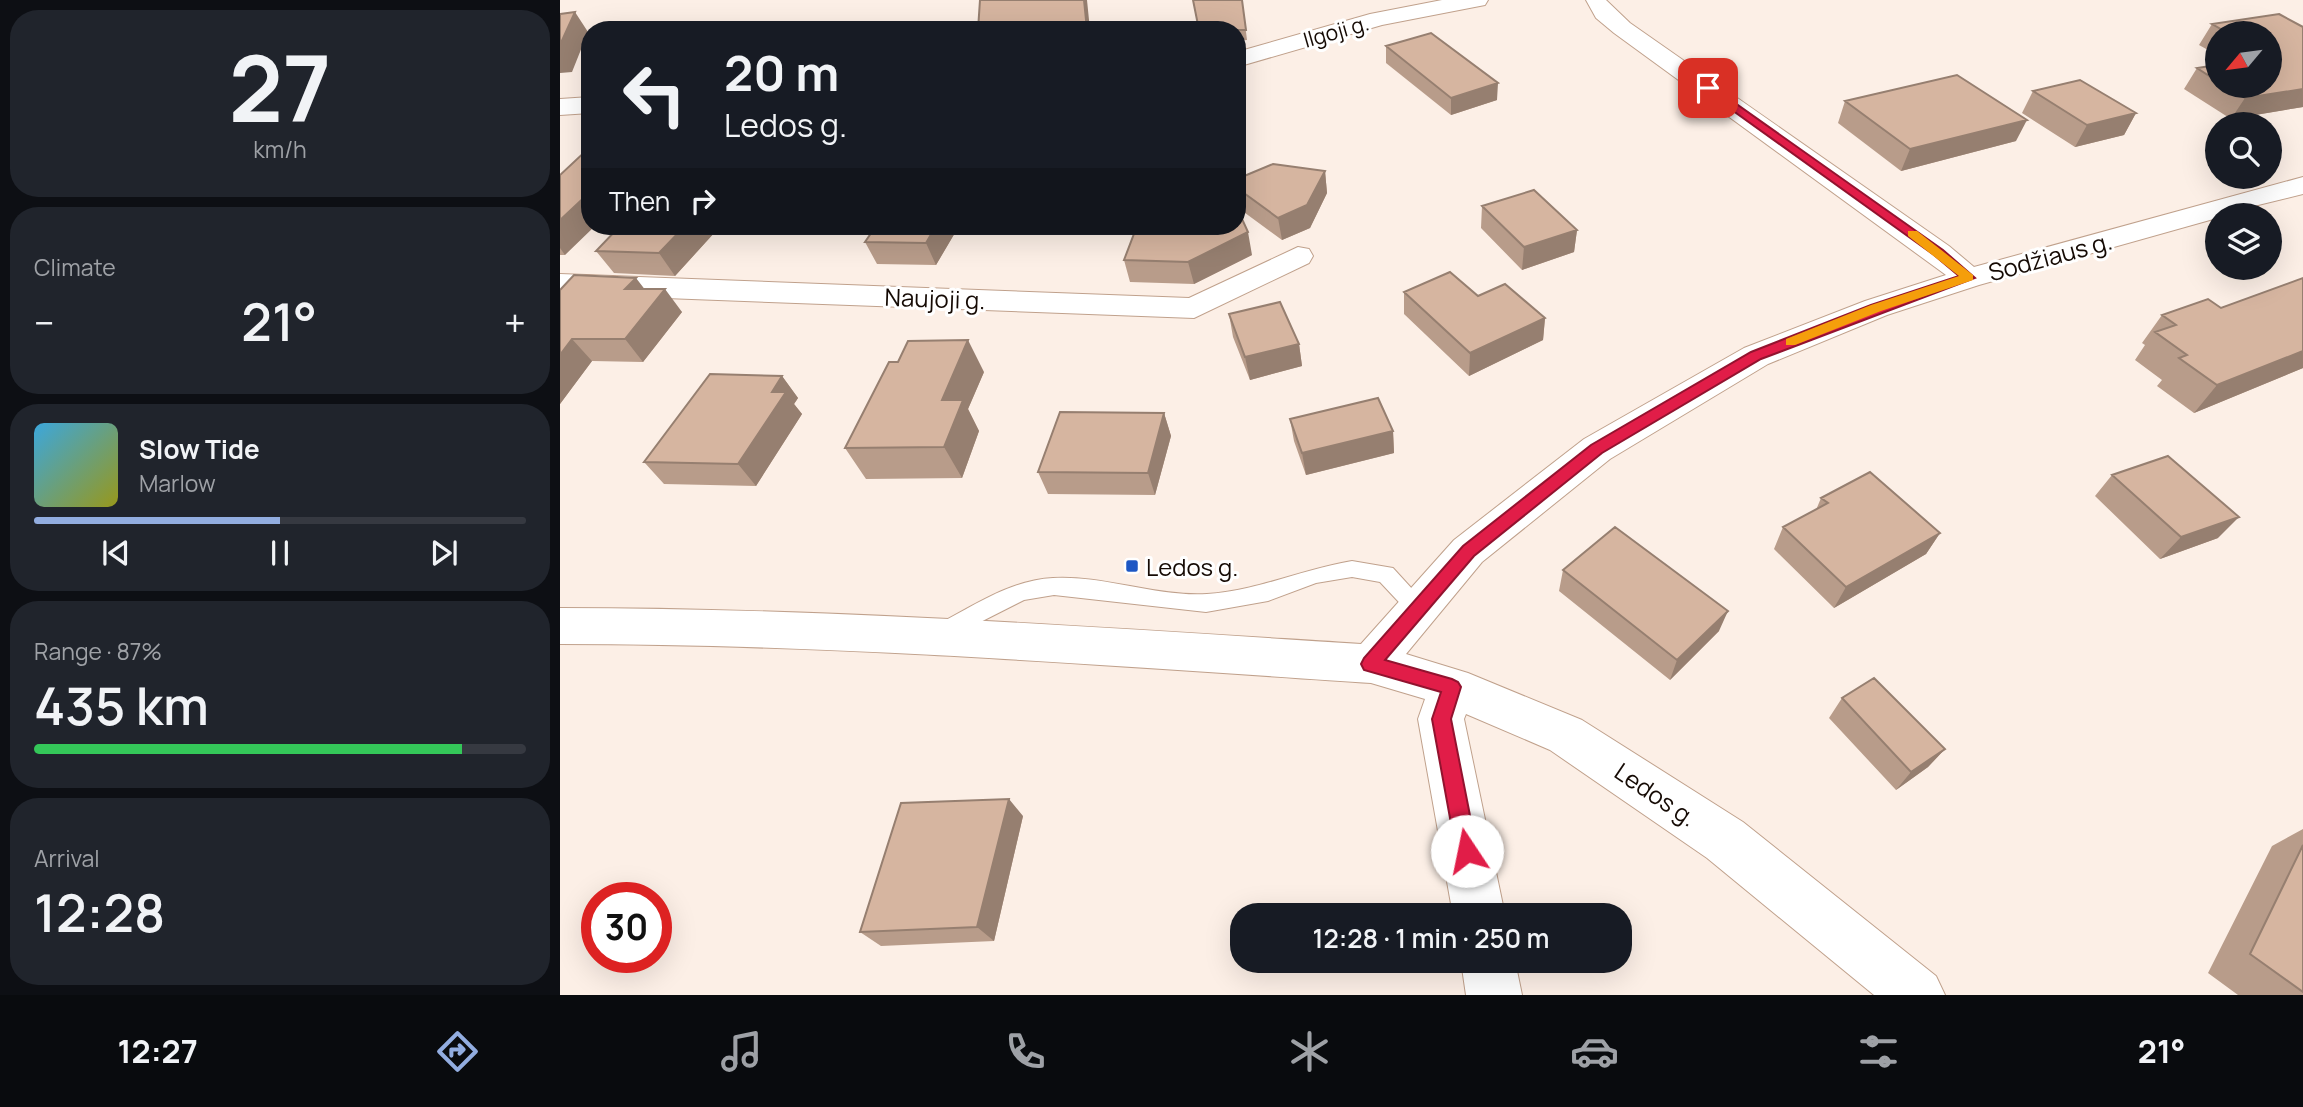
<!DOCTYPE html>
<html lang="en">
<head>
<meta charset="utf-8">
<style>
	body { margin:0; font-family:Manrope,sans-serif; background:#20242c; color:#f1f3f6; height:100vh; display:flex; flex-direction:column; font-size:26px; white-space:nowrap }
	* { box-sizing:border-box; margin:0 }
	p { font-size:23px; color:#9ea1a6 }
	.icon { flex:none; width:38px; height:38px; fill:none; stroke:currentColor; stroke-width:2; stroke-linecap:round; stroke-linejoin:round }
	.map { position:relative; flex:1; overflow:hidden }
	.panel { display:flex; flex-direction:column; gap:10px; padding:10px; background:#0d0f14; width:560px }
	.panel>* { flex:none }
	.top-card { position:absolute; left:21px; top:21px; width:665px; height:214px; border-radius:28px; box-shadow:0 7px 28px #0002; background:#171b24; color:#f1f3f6; overflow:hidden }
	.needle { width:46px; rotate:241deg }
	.buttons { position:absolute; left:1645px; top:21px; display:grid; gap:14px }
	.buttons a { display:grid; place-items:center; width:77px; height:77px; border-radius:50%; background:#171b24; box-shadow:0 7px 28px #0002; font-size:35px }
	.speed { position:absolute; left:21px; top:882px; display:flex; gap:14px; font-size:35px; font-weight:700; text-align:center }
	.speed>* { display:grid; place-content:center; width:91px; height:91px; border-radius:50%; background:#171b24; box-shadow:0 7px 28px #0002; line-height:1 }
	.speed .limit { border:10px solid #d22; background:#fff; color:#111 }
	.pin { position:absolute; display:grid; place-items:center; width:60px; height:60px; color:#fff; margin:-30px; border-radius:14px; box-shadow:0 4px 10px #0006 }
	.me { position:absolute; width:77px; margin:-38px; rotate:349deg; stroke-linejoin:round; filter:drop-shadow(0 0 5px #0008) }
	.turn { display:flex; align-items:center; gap:24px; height:147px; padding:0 28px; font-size:32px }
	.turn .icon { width:91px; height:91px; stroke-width:2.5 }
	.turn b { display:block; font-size:49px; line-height:60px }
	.then { display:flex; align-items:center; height:66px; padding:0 28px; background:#0003; gap:14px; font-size:26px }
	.big { font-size:52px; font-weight:600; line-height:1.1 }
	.panel .widget { flex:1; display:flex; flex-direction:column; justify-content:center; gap:10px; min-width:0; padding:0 24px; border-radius:28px; background:#20242c }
	.panel .dial { align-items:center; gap:0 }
	.dial b { font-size:91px; line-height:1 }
	.song { display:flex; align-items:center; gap:21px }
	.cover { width:84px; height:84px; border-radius:10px; background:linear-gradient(135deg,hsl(200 70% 55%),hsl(60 70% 35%)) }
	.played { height:7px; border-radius:4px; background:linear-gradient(90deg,#92ade0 50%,#363941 50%) }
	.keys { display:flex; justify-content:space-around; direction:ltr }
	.heat { display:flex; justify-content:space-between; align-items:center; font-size:38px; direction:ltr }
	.charge { height:10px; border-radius:5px; background:linear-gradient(90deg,#34c759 87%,#363941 0) }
	.trip { position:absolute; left:670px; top:903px; width:402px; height:70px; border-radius:28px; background:#171b24; box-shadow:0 7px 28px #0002; font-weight:600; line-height:70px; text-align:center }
	.dock { display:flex; height:112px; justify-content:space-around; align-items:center; background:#090b0e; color:#9ea1a6 }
	.dock .icon { width:49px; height:49px }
	.dock .active { color:#92ade0 }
	.dock b { font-size:32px; color:#f1f3f6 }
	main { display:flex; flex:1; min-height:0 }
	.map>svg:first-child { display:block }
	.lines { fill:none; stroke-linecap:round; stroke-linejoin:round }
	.lane-casing { stroke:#c0a18c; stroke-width:2 }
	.street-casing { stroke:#c0a18c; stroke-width:2 }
	.lane { fill:#fff; fill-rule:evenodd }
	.street { fill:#fff; fill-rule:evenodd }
	.wall { fill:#b89c8a }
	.shaded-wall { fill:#967f70 }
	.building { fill:#d6b5a0; stroke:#967f70; stroke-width:2 }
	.route { fill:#e11d48; stroke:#92132f; stroke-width:2 }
	.slow { fill:#f59e0b }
	.poi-dot { fill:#1d57c4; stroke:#fff; stroke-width:2.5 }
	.labels { text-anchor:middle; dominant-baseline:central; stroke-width:6; stroke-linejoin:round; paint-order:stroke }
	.far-street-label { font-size:21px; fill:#150a04; stroke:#fff }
	.street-label { font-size:24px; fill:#150a04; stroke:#fff }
	.poi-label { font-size:24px; fill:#150a04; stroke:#fff; text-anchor:start }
</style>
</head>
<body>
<main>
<section class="panel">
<div class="widget dial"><b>27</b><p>km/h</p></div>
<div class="widget"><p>Climate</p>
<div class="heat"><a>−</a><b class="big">21°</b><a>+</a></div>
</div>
<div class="widget">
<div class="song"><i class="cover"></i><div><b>Slow Tide</b><p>Marlow</p></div></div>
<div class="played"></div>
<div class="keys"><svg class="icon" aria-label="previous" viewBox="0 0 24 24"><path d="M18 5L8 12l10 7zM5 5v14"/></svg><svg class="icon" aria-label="pause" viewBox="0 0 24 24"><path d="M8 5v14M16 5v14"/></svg><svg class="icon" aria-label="next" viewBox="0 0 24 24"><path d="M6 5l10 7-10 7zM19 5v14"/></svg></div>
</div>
<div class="widget"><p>Range · 87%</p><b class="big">435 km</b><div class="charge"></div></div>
<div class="widget"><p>Arrival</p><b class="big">12:28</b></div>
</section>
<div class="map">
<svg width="1743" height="995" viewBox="0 0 1743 995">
	<rect width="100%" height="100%" fill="#fcefe6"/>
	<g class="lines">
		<defs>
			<path id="lane" d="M 792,561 L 833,568 L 865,603 L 869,609 L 865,615 L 858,618 L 851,615 L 820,582 L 792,577 L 756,583 L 708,601 L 646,612 L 494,595 L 464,600 L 383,641 L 375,638 L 372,632 L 375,626 C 412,607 450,580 493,578 C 544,575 596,597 647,594 C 697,591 743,569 792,561 Z"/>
			<path id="street" d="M 882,0 L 928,0 L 925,5 L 822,25 L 677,67 L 677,52 L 810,14 Z
				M 1026,0 L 1046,0 L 1070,23 L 1389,246 L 1414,267 L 1743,177 L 1743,194 L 1657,215 L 1657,218 L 1419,285 L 1327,315 L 1208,364 L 1050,459 L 922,562 L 846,654 L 908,673 L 1022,720 L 1183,822 L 1376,976 L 1385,995 L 1314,995 L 1147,858 L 990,750 L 906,714 L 904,719 L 945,915 L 893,915 L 858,719 L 865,699 L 811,683 C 541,665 271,644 0,644 L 0,608 C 267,608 534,627 801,644 L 894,540 L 1024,439 L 1184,348 L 1305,301 L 1386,275 L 1054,33 L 1036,18 Z
				M 30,97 L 30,113 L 0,115 L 0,99 Z
				M 738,247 L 749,249 L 753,256 L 749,263 L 634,318 L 0,294 L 0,274 L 629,298 Z
				M 901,961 L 955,961 L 962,995 L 906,995 Z"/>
		</defs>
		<!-- lane casing -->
		<use href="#lane" class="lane-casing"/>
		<!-- street casing -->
		<use href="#street" class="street-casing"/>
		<!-- lane -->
		<use href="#lane" class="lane"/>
		<!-- street -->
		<use href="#street" class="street"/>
	</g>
	<!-- wall -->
	<path class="wall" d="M 682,0 L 687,40 L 677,41 L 677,30 Z
		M 1719,14 L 1743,27 L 1743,107 L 1671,119 L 1624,89 L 1637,68 L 1657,65 L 1657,86 L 1710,86 L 1710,33 L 1657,33 L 1657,55 L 1639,45 L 1652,24 Z
		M 826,46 L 937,100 L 891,115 L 826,63 Z
		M 1473,91 L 1576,113 L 1564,135 L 1515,147 L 1462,113 Z
		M 1285,101 L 1456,141 L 1341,171 L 1278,123 Z
		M 765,171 L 767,193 L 750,228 L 722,240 L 677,207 L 677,179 Z
		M 0,175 L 5,255 L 0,255 Z
		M 922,206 L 1017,230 L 1014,252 L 962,270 L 921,228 Z
		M 316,226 L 399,226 L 376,265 L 317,264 L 305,242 Z
		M 155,232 L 115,276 L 54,273 L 36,251 Z
		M 692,255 L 634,284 L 570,282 L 564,260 Z
		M 85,289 L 122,312 L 83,362 L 32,361 L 0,404 L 0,290 Z
		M 844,292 L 918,296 L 985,318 L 983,340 L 909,376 L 844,314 Z
		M 669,314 L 739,344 L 742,366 L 690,380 L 673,337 Z
		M 1602,315 L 1743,368 L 1634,413 L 1597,386 L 1602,380 L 1575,360 L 1585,345 L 1582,343 Z
		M 424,372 L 408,409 L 419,431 L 402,478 L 306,479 L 285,448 Z
		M 222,376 L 238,398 L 234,404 L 242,414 L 196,486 L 104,484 L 84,462 Z
		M 604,413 L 611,436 L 595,495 L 488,494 L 478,472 Z
		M 730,419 L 833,431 L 834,453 L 746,475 L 734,441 Z
		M 1552,475 L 1658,538 L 1600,559 L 1535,496 Z
		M 1261,498 L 1380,533 L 1366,554 L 1274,608 L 1214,549 L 1223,527 L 1256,510 Z
		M 1003,570 L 1159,631 L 1110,680 L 999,591 Z
		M 1282,698 L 1385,749 L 1368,767 L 1336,790 L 1269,718 Z
		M 463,816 L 434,941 L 321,946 L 300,932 Z
		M 1743,829 L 1743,995 L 1678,995 L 1648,973 L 1712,846 Z"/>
	<!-- shaded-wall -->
	<path class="shaded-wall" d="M 524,0 L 527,0 L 530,30 L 527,30 Z
		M 15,12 L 28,32 L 12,72 L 0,73 L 0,45 Z
		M 938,83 L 937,100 L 891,115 L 891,98 Z
		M 1743,89 L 1743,107 L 1671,119 L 1685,98 Z
		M 1576,113 L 1564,135 L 1515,147 L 1527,125 Z
		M 1467,120 L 1456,141 L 1341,171 L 1350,149 Z
		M 765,171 L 767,193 L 750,228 L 722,240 L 718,218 Z
		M 30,192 L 30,226 L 35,226 L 5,255 L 0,248 L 0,220 Z
		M 125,226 L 150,226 L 155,232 L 115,276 L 99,253 Z
		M 376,226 L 399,226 L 376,265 L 366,243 Z
		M 1017,230 L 1014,252 L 962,270 L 964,247 Z
		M 688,232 L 692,255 L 634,284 L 628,262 Z
		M 76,278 L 93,300 L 65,289 Z
		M 105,289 L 122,312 L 83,362 L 65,339 Z
		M 985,318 L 983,340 L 909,376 L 910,353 Z
		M 12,339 L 32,361 L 0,404 L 0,355 Z
		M 408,340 L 424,372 L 408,409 L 419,431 L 402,478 L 384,447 L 382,400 Z
		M 739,344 L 742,366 L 690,380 L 685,357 Z
		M 1743,351 L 1743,368 L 1634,413 L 1657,385 Z
		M 222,376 L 238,398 L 234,404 L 242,414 L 196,486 L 178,464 L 212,392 Z
		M 604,413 L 611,436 L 595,495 L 588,473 Z
		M 833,431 L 834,453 L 746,475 L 742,453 Z
		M 1679,517 L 1658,538 L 1600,559 L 1621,537 Z
		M 1380,533 L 1366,554 L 1274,608 L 1286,587 Z
		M 1168,611 L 1159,631 L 1110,680 L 1117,660 Z
		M 1385,749 L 1368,767 L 1336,790 L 1351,772 Z
		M 449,799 L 463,816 L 434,941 L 417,927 Z"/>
	<!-- building -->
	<path class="building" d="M 420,0 L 524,0 L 527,30 L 418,30 Z
		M 633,0 L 682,0 L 686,30 L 639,30 Z
		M 15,12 L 0,45 L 0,14 Z
		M 1719,14 L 1743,27 L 1743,89 L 1685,98 L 1665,86 L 1710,86 L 1710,33 L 1668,33 L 1652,24 Z
		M 871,33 L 938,83 L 891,98 L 826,46 Z
		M 1657,65 L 1657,81 L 1637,68 Z
		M 1397,75 L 1467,120 L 1350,149 L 1285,101 Z
		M 1520,80 L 1576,113 L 1527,125 L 1473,91 Z
		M 30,147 L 30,192 L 0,220 L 0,175 Z
		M 713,164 L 765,171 L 747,205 L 718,218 L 677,188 L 677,179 Z
		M 974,190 L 1017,230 L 964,247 L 922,206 Z
		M 677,208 L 688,232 L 628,262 L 564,260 L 577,226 L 677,226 Z
		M 60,226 L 125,226 L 99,253 L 36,251 Z
		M 316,226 L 376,226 L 366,243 L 305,242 Z
		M 890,272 L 918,296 L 945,284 L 985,318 L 910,353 L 844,292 Z
		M 14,275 L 76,278 L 65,289 L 105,289 L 65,339 L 12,339 L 0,355 L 0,290 Z
		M 1743,278 L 1743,351 L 1657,385 L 1619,358 L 1627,355 L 1595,332 L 1616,325 L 1602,315 L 1648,299 L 1661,308 Z
		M 720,302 L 739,344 L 685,357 L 669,314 Z
		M 408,340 L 382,400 L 403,400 L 384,447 L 285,448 L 329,362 L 338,362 L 348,341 Z
		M 150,374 L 222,376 L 212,392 L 226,392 L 178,464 L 84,462 Z
		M 818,398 L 833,431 L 742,453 L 730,419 Z
		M 500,412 L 604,413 L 588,473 L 478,472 Z
		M 1608,456 L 1679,517 L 1621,537 L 1552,475 Z
		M 1310,472 L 1380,533 L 1286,587 L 1223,527 L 1268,503 L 1261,498 Z
		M 1055,527 L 1168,611 L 1117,660 L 1003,570 Z
		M 1314,678 L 1385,749 L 1351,772 L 1282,698 Z
		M 449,799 L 417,927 L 300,932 L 341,803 Z
		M 1743,845 L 1743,992 L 1690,954 Z"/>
	<!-- route -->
	<path class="route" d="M 1144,86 L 1151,86 L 1383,250 L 1415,278 L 1201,359 L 1042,453 L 914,556 L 825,660 L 892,679 L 898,682 L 901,687 L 891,719 L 917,851 L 914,859 L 907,862 L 899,859 L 896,851 L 872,719 L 881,692 L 804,670 L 801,664 L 804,658 L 903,546 L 1031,445 L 1191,352 L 1311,305 L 1399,276 L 1374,255 L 1144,90 Z"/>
	<!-- slow -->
	<path class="slow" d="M 1348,231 L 1357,231 L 1413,275 L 1413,280 L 1321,311 L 1235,345 L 1226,345 L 1226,339 L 1311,305 L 1399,276 L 1348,236 Z"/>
	<!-- markers -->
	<rect class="poi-dot" x="565" y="559" width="14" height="14" rx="3.5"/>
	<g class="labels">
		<!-- far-street labels -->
		<g class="far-street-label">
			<text transform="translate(776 31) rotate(-16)">Ilgoji g.</text>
		</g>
		<!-- street labels -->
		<g class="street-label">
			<text transform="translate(1490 256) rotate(-15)">Sodžiaus g.</text>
			<text transform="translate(375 298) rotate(2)">Naujoji g.</text>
			<text transform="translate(1096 794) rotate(34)">Ledos g.</text>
		</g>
		<!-- poi labels -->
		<g class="poi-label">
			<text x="586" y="566">Ledos g.</text>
		</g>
	</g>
</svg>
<div class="buttons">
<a><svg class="needle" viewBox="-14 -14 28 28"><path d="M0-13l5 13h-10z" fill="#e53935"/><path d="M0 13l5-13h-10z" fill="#9ea1a6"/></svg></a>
<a><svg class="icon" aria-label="search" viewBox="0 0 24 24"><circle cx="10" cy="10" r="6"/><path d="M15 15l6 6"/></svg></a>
<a><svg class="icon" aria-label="layers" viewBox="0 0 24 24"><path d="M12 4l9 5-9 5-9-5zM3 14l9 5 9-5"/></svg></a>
</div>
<div class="speed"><div class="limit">30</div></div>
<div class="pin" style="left:1148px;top:88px;background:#d93025"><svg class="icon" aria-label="arrive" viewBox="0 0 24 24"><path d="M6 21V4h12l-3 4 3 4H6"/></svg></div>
<svg class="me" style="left:907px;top:851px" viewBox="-20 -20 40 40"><circle r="19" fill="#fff"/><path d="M0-13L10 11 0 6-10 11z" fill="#e11d48"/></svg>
<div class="trip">12:28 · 1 min · 250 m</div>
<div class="top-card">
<div class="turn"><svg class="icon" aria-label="left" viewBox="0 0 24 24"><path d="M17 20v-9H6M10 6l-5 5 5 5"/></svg><div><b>20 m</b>Ledos g.</div></div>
<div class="then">Then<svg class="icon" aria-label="right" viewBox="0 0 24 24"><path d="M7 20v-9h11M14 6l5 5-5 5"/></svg></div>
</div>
</div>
</main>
<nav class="dock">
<b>12:27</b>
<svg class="icon active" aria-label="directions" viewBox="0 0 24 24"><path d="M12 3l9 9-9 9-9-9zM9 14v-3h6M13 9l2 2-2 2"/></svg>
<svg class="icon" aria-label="music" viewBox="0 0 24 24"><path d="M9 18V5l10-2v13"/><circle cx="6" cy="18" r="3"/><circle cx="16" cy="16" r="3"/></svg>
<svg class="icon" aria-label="phone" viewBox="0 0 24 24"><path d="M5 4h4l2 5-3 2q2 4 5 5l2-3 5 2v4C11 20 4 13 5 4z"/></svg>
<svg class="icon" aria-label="climate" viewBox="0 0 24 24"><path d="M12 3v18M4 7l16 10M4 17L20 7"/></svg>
<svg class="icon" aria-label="car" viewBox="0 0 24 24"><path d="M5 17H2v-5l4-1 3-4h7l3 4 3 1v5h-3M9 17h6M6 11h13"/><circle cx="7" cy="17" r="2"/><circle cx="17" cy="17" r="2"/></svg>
<svg class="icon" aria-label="filters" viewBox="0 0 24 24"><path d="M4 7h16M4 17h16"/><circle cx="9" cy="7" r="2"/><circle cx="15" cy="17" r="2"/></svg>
<b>21°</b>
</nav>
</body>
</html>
